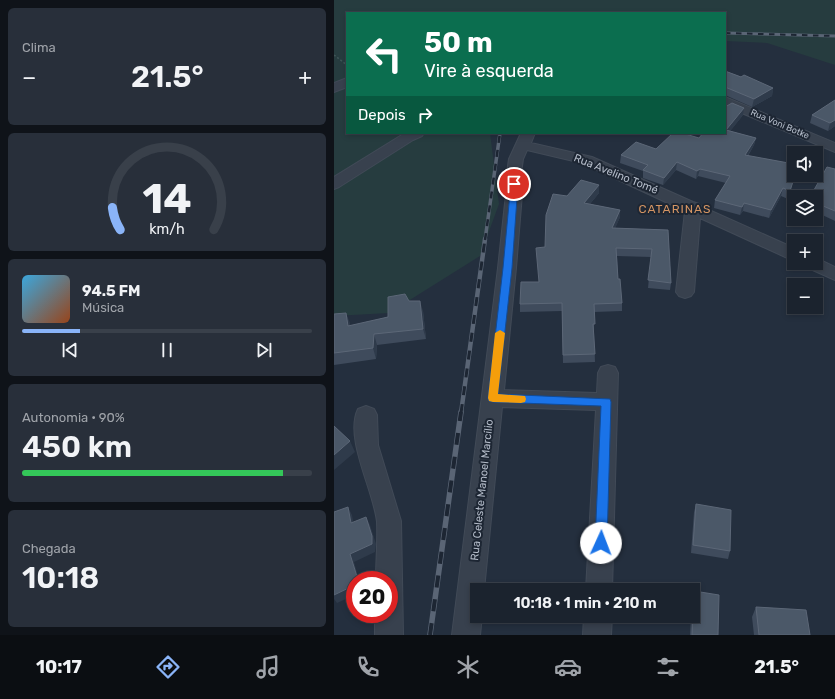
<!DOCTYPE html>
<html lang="pt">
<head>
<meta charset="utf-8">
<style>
	body { margin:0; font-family:Rubik,sans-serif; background:#282f3a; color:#f1f3f6; height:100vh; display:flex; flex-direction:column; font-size:15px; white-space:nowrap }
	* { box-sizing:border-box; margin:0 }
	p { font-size:13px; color:#a0a4aa }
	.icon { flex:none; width:22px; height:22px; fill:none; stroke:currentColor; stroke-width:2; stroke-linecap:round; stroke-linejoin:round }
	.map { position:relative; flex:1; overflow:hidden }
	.side { display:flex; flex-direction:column; gap:8px; padding:8px; background:#0f1319; width:334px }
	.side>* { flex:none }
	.hud { position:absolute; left:12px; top:12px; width:380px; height:122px; border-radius:0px; box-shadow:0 2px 6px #0003,0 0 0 1px #39404a; background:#0b6e4f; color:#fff; overflow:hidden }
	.tools { position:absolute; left:453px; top:146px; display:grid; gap:8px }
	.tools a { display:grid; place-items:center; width:36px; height:36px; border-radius:0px; background:#1b232e; box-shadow:0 2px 6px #0003,0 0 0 1px #39404a; font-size:20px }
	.speed { position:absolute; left:12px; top:571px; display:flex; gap:8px; font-size:20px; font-weight:700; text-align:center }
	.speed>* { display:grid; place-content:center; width:52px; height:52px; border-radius:50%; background:#1b232e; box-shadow:0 2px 6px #0003,0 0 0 1px #39404a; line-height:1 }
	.speed .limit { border:6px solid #d22; background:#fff; color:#111 }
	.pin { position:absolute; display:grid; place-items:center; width:34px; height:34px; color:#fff; margin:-17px; border:2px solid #fff; border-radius:50%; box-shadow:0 1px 4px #0007 }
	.me { position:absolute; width:44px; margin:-22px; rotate:2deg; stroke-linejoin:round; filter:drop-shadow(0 0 3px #0008) }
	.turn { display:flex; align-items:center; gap:14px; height:84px; padding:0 12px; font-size:18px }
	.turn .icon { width:52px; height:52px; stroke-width:2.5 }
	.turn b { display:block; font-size:28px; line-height:34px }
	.then { display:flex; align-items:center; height:38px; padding:0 12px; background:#0003; gap:8px; font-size:15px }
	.big { font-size:30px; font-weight:600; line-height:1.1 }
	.side .card { flex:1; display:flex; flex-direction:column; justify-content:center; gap:6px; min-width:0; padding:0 14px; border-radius:6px; background:#282f3a }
	.side .dial { align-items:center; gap:0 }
	.dial svg { height:104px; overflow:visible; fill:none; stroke:#39404a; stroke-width:7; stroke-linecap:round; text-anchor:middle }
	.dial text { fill:#f1f3f6; stroke:none }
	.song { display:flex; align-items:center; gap:12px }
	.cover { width:48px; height:48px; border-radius:6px; background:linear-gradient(135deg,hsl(200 70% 55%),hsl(20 70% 35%)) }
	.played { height:4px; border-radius:2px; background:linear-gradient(90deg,#8ab4f8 20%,#39404a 20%) }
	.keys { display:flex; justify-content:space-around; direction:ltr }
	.heat { display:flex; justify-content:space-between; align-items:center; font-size:22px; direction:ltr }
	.charge { height:6px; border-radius:3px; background:linear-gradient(90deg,#34c759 90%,#39404a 0) }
	.trip { position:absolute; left:136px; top:583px; width:230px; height:40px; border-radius:0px; background:#1b232e; box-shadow:0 2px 6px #0003,0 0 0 1px #39404a; font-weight:600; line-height:40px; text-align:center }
	.tab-bar { display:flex; height:64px; justify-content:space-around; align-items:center; background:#0b0e12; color:#a0a4aa }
	.tab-bar .icon { width:28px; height:28px }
	.tab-bar .selected { color:#8ab4f8 }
	.tab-bar b { font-size:18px; color:#f1f3f6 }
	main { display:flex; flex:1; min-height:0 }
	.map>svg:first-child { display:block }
	.green { fill:#263c3f }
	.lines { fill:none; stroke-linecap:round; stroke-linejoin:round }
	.minor-casing { stroke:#414a57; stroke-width:2 }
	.path { stroke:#3f5557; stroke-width:1.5; stroke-dasharray:2 2; stroke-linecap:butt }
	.minor { fill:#38414e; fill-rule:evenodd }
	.rail-far3-casing { stroke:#5a6575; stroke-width:3 }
	.rail-far2-casing { stroke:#5a6575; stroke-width:3.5 }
	.rail-far1-casing { stroke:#5a6575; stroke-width:4.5 }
	.rail-casing { stroke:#5a6575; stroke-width:5.5 }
	.rail-far3 { stroke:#1d2633; stroke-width:2; stroke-dasharray:5.5; stroke-linecap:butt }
	.rail-far2 { stroke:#1d2633; stroke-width:2.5; stroke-dasharray:7; stroke-linecap:butt }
	.rail-far1 { stroke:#1d2633; stroke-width:3; stroke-dasharray:9; stroke-linecap:butt }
	.rail { stroke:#1d2633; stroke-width:4; stroke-dasharray:12; stroke-linecap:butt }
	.wall { fill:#3f4b5c }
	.shaded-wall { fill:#2f3b4b }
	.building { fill:#4b5868; stroke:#5c6777 }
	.route { fill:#1a73e8; stroke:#114b97 }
	.slow { fill:#f59e0b }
	.labels { text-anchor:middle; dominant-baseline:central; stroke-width:4; stroke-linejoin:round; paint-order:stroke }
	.far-street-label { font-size:9px; fill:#b4bcc9; stroke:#1d2633 }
	.street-label { font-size:11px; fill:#b4bcc9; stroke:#1d2633 }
	.neighbourhood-label { font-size:12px; letter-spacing:1px; fill:#d59563; stroke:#1d2633 }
</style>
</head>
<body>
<main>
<section class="side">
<div class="card"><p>Clima</p>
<div class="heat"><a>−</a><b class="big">21.5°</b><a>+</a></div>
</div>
<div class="card dial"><svg viewBox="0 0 100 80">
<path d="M14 69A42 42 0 1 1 86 69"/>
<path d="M14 69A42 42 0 0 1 8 52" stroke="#8ab4f8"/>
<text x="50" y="56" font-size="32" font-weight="700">14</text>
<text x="50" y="72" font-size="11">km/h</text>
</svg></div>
<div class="card">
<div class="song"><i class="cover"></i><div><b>94.5 FM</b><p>Música</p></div></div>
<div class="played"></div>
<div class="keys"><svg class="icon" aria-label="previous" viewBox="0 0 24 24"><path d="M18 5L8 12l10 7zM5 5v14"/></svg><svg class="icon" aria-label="pause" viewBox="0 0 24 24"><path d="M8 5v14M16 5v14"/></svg><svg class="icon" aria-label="next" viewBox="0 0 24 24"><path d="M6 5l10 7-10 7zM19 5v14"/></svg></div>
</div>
<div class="card"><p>Autonomia · 90%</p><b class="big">450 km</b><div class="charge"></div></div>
<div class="card"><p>Chegada</p><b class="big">10:18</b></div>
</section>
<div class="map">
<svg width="501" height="635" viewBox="0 0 501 635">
	<rect width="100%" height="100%" fill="#242f3e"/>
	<!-- green -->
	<path class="green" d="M 0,0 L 501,0 L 501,65 L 433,43 L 391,41 L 391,13 L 13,13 L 13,133 L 156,133 L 165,204 L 146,256 L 55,313 L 0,316 Z"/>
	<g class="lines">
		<defs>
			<path id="minor" d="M 13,78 L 13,87 L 0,92 L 0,83 Z
				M 391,97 L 501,143 L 501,152 L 391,106 Z
				M 71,133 L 90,133 L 88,136 L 79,140 L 5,187 L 0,189 L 0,177 Z
				M 187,133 L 201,133 L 197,143 L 258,157 L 359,202 L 365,204 L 366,206 L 460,248 L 460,261 L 366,218 L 360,292 L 357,296 L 351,298 L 345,296 L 342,292 L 351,211 L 248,163 L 193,150 L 189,159 L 187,173 L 188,194 L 182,268 L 170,390 L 263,393 L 264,373 L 267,367 L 274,365 L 281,367 L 284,373 L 278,590 L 252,590 L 262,410 L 168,407 L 150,590 L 143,590 L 143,616 L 148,616 L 146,635 L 118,635 L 164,268 L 172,194 L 173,173 L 175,159 Z
				M 482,258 L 501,267 L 501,280 L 472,267 L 469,263 L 482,263 Z
				M 32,406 L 40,409 L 43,415 L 44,445 L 67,521 L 69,635 L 41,635 L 41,614 L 55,614 L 55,580 L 42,580 C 42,561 44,541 43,522 C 40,491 10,438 24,409 Z
				M 250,616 L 278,616 L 277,635 L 249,635 Z"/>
		</defs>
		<!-- minor casing -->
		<use href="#minor" class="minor-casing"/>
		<!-- path -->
		<path class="path" d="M 0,55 L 13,65"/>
		<!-- minor -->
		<use href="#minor" class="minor"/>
		<defs>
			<path id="rail-far3" d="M 391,33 L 501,36"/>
			<path id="rail-far2" d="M 151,240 L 166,133"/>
			<path id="rail-far1" d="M 127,413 L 151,239"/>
			<path id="rail" d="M 96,635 L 127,412"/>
		</defs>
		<!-- rail-far3 casing -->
		<use href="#rail-far3" class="rail-far3-casing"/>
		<!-- rail-far2 casing -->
		<use href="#rail-far2" class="rail-far2-casing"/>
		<!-- rail-far1 casing -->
		<use href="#rail-far1" class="rail-far1-casing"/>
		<!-- rail casing -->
		<use href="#rail" class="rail-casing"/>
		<!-- rail-far3 -->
		<use href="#rail-far3" class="rail-far3"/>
		<!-- rail-far2 -->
		<use href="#rail-far2" class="rail-far2"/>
		<!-- rail-far1 -->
		<use href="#rail-far1" class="rail-far1"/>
		<!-- rail -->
		<use href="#rail" class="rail"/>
	</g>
	<!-- wall -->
	<path class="wall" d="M 391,71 L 439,88 L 438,96 L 418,107 L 391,95 Z
		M 501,100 L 501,126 L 494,131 L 476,123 L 478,115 Z
		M 409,115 L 396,131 L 422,138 L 420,145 L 414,156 L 461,175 L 454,199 L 447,196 L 435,218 L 409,211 L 406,215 L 380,208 L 381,200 L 392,183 L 364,176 L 362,179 L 342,170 L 329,185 L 309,178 L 309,171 L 286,163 L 287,155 L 322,149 L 365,138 Z
		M 501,169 L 501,221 L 482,212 L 482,197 Z
		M 265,185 L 265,193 L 256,204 L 286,210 L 286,217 L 281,228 L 334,230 L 337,283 L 336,290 L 314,288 L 317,257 L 283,256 L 284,279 L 288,303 L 288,311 L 260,312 L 260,332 L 261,362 L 229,363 L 228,311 L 186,312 L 186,304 L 205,282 L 211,247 L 233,196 Z
		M 75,301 L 89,311 L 92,339 L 43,345 L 42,359 L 0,365 L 0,314 L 12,313 L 16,326 L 54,317 Z
		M 362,504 L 396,551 L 394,559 L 357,553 L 360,512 Z
		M 360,591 L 384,635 L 356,635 L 357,616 L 359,616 L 359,595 Z
		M 422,607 L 476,635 L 420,635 L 418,617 Z"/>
	<!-- shaded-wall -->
	<path class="shaded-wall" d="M 439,88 L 438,96 L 418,107 L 420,99 Z
		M 410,108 L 409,115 L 391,138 L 392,130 Z
		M 501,120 L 501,126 L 494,131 L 496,123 Z
		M 422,138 L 420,145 L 409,163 L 411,155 Z
		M 343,162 L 342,170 L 329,185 L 330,178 Z
		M 366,169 L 364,176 L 362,179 L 363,171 Z
		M 265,185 L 265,193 L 250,211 L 250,203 Z
		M 449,188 L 447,196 L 435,218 L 437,210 Z
		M 410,203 L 409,211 L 406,215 L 408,207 Z
		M 286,210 L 286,217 L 278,236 L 278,228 Z
		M 86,301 L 89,311 L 92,339 L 89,329 Z
		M 12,313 L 16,323 L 18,337 L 14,326 Z
		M 40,334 L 43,345 L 42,359 L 39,348 Z
		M 16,441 L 21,452 L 0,470 L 0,455 Z
		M 14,507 L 18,515 L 21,531 L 17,523 Z
		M 32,517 L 36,525 L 42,544 L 41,552 L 20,562 L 25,580 L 24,580 L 16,554 Z
		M 21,585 L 21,595 L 3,603 L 0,599 L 0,595 Z"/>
	<!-- building -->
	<path class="building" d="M 391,71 L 407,77 L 410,75 L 439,88 L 420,99 L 391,87 Z
		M 501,100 L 501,120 L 496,123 L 478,115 Z
		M 398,103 L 410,108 L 392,130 L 422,138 L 411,155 L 460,164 L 460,175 L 461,175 L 456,191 L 449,188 L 437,210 L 410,203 L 408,207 L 381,200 L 396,176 L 366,169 L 363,171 L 343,162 L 330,178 L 309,170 L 314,165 L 287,155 L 302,142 L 322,149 L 339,133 L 348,133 L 365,138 L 369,133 L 391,133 L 391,107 Z
		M 493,167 L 501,169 L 501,211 L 482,203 L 482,197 L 476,197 Z
		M 247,180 L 265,185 L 250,203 L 286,210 L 278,228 L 334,230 L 337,283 L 314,280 L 318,249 L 282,248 L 284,279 L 286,279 L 288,303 L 260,304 L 261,324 L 259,324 L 261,354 L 229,355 L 228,303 L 186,304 L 187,282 L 205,282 L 202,248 L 211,247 L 212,215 L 219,194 L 233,196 Z
		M 71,294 L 75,301 L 86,301 L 89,329 L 40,334 L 39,348 L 0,353 L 0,314 L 12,313 L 14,326 L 54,317 L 54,297 Z
		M 0,426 L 16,441 L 0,455 Z
		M 362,504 L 397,510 L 396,551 L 359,545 Z
		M 14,507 L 17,523 L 32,517 L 38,536 L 38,544 L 16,554 L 24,580 L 21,580 L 21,585 L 0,595 L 0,512 Z
		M 360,591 L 385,595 L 384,635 L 358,635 Z
		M 422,607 L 472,610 L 476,635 L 425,635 Z"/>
	<!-- route -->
	<path class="route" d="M 177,182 L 182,182 L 184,184 L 178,268 L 164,394 L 276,399 L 277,402 L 273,543 L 271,547 L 267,549 L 263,547 L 261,543 L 267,406 L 159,402 L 155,401 L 154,398 L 169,268 Z"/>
	<!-- slow -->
	<path class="slow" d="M 166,330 L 171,333 L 164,394 L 191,396 L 192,399 L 191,402 L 187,403 L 159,402 L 155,401 L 154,398 L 161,333 Z"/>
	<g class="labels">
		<!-- far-street labels -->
		<g class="far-street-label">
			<text transform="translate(446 124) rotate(23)">Rua Voni Botke</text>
		</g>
		<!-- street labels -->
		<g class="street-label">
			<text transform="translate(282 174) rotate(22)">Rua Avelino Tomé</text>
			<text transform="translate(148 490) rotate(-84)">Rua Celeste Manoel Marcílio</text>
		</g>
		<!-- neighbourhood labels -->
		<g class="neighbourhood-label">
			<text x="341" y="209">CATARINAS</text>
		</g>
	</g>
</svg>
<div class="tools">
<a><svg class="icon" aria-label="sound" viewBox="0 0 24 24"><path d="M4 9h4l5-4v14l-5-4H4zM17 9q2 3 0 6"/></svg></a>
<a><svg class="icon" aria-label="layers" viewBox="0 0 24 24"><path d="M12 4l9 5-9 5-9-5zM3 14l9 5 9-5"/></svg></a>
<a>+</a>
<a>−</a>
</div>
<div class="speed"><div class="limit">20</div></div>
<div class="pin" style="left:180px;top:184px;background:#d93025"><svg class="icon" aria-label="arrive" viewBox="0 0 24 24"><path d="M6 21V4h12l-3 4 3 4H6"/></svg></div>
<svg class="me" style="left:267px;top:543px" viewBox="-20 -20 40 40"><circle r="19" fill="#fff"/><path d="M0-13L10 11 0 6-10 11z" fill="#1a73e8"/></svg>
<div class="trip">10:18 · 1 min · 210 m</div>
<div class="hud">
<div class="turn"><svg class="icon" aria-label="left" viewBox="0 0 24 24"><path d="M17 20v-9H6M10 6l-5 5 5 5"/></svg><div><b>50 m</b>Vire à esquerda</div></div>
<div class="then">Depois<svg class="icon" aria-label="right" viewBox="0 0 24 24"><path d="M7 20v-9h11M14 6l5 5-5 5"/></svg></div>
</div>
</div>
</main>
<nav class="tab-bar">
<b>10:17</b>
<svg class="icon selected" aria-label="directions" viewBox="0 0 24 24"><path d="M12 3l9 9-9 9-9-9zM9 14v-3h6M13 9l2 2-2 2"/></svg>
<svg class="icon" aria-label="music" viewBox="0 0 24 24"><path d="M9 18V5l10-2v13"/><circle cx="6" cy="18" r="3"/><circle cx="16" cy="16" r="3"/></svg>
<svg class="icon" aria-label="phone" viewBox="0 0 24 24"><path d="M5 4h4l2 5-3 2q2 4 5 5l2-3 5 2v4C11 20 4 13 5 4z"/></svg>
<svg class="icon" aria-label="climate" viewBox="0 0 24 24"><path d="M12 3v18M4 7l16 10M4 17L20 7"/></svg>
<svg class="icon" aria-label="car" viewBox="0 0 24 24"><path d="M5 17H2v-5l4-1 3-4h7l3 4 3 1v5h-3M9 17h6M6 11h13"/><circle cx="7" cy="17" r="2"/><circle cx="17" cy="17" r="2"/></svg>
<svg class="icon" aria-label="filters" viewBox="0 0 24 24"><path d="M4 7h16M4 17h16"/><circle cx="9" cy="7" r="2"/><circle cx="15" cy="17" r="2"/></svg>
<b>21.5°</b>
</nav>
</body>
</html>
